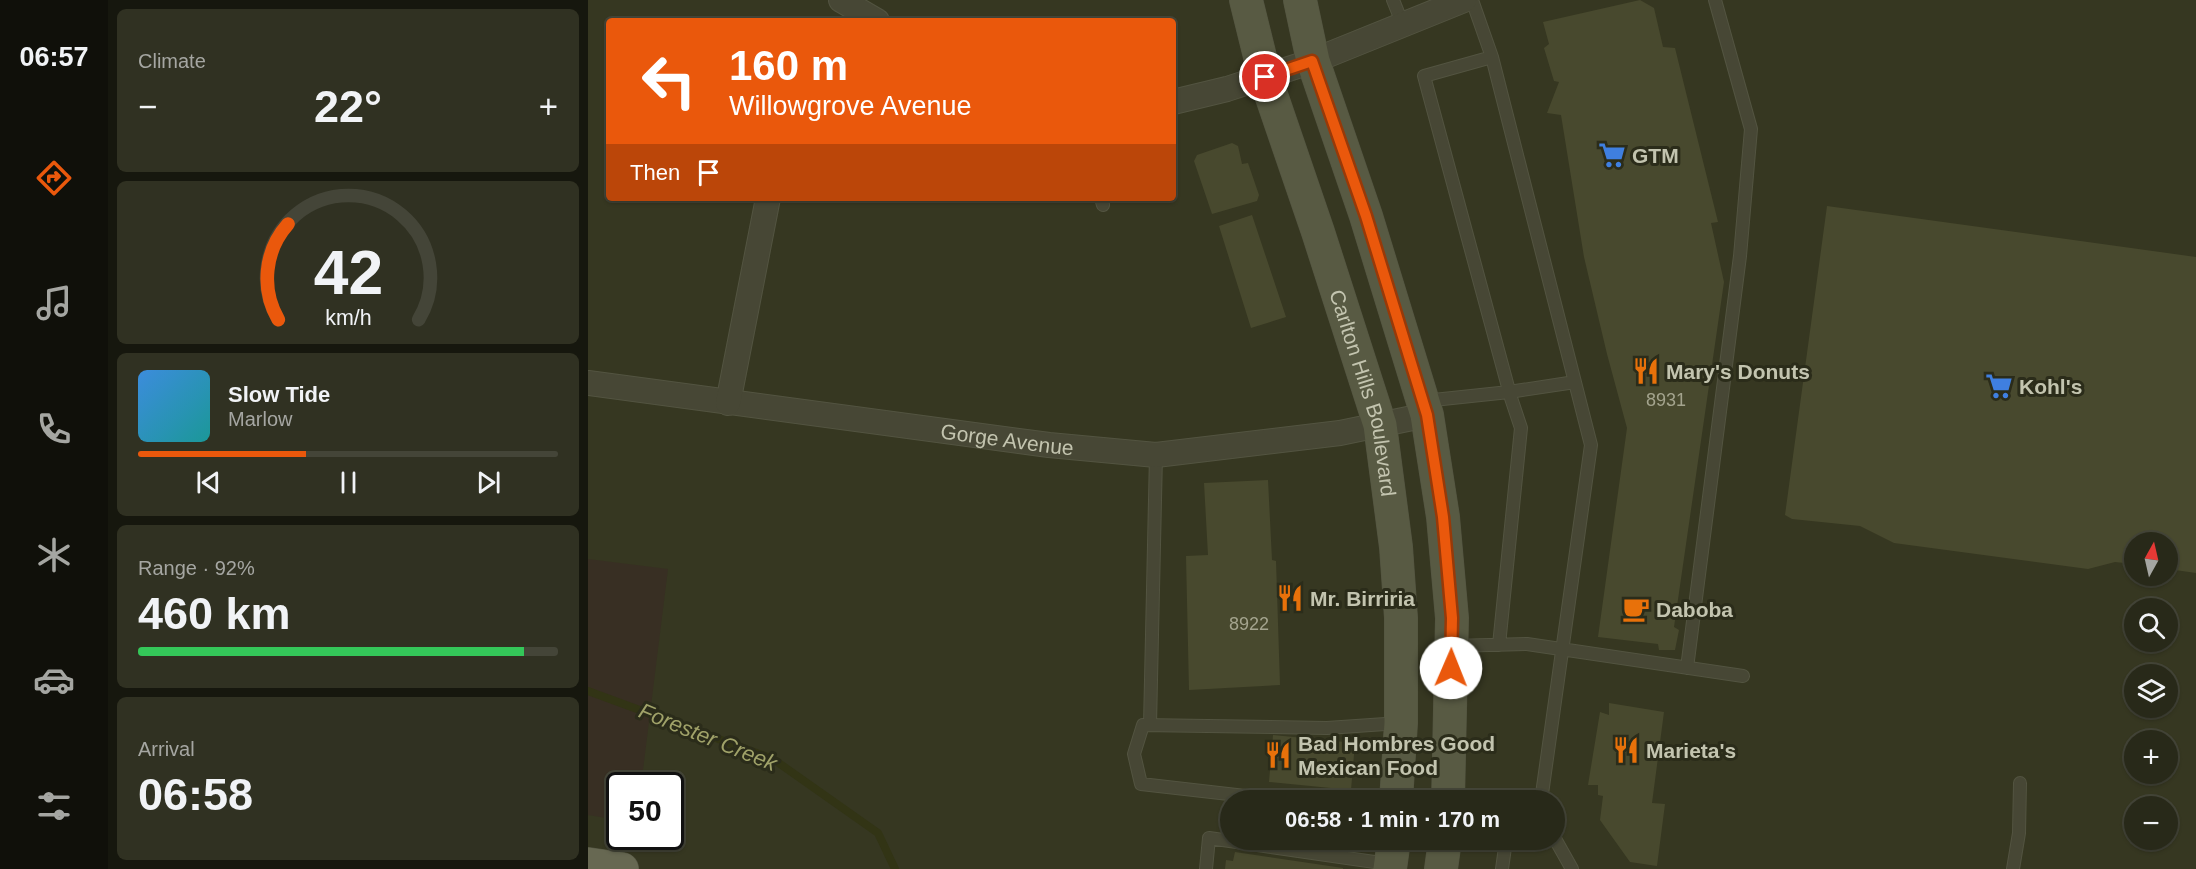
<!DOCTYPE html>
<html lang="en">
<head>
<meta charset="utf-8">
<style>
	body { margin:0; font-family:Arial,sans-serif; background:#303122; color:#f1f3f6; height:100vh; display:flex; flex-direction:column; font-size:22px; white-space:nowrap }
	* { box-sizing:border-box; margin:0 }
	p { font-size:20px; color:#a5a6a2 }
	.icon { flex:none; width:33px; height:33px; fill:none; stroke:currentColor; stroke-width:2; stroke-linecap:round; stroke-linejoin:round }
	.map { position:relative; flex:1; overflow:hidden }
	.panel { display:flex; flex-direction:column; gap:9px; padding:9px; background:#16170e; width:480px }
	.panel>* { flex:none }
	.guide { position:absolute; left:18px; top:18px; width:570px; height:183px; border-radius:6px; box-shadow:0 2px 4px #0004,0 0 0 2px #444538; background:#ea580c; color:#fff; overflow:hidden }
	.needle { width:39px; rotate:8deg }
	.fabs { position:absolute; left:1536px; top:532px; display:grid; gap:12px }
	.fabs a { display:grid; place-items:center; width:54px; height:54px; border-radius:50%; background:#282919; box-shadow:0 2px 4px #0004,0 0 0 2px #444538; font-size:30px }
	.speed { position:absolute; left:18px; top:772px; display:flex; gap:12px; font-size:30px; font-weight:700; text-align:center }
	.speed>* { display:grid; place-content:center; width:78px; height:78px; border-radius:50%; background:#282919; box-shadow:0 2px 4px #0004,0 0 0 2px #444538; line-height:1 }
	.speed .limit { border:3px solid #111; border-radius:9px; background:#fff; color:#111 }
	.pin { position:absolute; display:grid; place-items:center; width:51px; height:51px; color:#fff; margin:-26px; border:3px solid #fff; border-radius:50%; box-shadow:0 2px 6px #0007 }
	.me { position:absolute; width:66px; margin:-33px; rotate:1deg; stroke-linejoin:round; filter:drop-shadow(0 0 4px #0008) }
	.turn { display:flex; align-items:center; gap:21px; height:126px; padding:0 24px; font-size:27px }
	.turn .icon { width:78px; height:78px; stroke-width:2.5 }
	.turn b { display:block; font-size:42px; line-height:51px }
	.then { display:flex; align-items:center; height:57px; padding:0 24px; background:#0003; gap:12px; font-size:22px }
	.big { font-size:45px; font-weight:700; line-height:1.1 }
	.panel .tile { flex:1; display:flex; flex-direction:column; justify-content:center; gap:9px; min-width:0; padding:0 21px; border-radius:9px; background:#303122 }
	.panel .dial { align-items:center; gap:0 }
	.dial svg { height:156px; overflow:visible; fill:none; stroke:#444538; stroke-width:7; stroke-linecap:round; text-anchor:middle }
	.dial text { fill:#f1f3f6; stroke:none }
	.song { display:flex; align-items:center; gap:18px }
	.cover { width:72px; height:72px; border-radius:9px; background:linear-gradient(135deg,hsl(210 70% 55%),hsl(180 70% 35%)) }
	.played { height:6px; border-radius:3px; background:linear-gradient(90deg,#ea580c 40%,#444538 40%) }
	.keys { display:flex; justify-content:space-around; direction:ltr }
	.heat { display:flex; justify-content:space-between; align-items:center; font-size:33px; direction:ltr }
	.charge { height:9px; border-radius:4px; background:linear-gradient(90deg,#34c759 92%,#444538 0) }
	.trip { position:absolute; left:632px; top:790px; width:345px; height:60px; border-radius:30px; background:#282919; box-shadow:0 2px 4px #0004,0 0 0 2px #444538; font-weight:700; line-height:60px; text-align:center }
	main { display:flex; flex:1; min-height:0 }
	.tab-bar { display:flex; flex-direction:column; width:108px; justify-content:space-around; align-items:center; background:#10100a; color:#a5a6a2 }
	.tab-bar .icon { width:42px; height:42px }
	.tab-bar .selected { color:#ea580c }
	.tab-bar b { font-size:27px; color:#f1f3f6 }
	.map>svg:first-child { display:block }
	.green { fill:#382f23 }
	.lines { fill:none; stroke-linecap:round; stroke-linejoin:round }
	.stream { stroke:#323415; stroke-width:8 }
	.building { fill:#48492e }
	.service-casing { stroke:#535441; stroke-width:14 }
	.minor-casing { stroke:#535441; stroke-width:26 }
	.secondary-casing { stroke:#535441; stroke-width:34 }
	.primary-casing { stroke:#535441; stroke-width:34 }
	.service { stroke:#474735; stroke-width:12 }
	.minor { stroke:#474735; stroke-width:24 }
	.secondary { stroke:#585a43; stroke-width:33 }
	.primary { stroke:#676852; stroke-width:33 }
	.route-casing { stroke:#983908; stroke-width:15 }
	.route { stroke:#ea580c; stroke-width:10 }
	.labels { text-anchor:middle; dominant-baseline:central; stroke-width:6; stroke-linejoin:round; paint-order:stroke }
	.number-label { font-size:18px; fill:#a4a48e }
	.poi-label { font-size:21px; font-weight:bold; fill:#c3c4af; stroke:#2b2c1a; text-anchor:start }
	.street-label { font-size:21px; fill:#c3c4af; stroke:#2b2c1a }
	.water-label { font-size:22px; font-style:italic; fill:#a0a269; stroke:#2b2c1a }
</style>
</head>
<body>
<main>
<nav class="tab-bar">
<b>06:57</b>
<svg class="icon selected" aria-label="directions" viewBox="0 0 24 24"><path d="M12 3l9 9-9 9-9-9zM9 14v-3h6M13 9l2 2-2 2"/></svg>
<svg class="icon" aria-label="music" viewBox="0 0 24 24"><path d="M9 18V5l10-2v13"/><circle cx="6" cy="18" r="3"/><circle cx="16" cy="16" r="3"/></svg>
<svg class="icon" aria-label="phone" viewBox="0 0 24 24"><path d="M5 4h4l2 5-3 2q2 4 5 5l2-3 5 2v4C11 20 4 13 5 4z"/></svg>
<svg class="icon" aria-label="climate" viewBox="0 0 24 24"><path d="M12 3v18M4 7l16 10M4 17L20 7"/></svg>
<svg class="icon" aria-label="car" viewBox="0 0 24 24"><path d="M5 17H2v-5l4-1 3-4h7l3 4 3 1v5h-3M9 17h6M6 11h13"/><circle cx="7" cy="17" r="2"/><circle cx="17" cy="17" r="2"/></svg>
<svg class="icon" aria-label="filters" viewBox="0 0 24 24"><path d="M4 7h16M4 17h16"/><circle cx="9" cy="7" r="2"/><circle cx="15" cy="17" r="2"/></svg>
</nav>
<section class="panel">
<div class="tile"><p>Climate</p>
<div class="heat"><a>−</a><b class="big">22°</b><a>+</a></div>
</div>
<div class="tile dial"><svg viewBox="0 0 100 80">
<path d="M14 69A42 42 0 1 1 86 69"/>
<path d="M14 69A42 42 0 0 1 19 20" stroke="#ea580c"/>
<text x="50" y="56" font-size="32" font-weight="700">42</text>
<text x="50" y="72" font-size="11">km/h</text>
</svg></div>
<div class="tile">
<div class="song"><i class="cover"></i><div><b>Slow Tide</b><p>Marlow</p></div></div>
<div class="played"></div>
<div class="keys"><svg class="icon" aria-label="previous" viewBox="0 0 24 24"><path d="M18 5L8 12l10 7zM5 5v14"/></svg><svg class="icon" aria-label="pause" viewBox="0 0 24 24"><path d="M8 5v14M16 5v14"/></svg><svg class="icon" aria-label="next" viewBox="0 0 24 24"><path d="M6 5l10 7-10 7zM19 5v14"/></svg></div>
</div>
<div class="tile"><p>Range · 92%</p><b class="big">460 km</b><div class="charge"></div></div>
<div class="tile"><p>Arrival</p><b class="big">06:58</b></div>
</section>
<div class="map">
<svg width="1608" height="869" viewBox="0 0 1608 869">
	<rect width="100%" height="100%" fill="#363721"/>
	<!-- green -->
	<path class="green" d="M 0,559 L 80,569 L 53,786 L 32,786 L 31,820 L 0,815 Z"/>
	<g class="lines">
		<!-- stream -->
		<path class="stream" d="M 0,691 L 185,759 L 290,833 L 307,869"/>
	</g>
	<!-- building -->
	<path class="building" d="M 1052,0 L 1066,8 L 1075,47 L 1087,48 L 1130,222 L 1123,223 L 1136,282 L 1086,627 L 1091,630 L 1087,650 L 1071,650 L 1070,644 L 1010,637 L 1039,428 L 1019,354 L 996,257 L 973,115 L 959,113 L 971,82 L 966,81 L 956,48 L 961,44 L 955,22 Z
		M 644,143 L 650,146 L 654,164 L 660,163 L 671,195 L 669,201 L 624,214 L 606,161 L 609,155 Z
		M 1239,206 L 1608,257 L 1608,573 L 1580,569 L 1580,543 L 1546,543 L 1546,564 L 1527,562 L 1500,569 L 1306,543 L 1272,526 L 1204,519 L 1197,515 Z
		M 664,215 L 698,317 L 663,328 L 631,226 Z
		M 680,480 L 684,560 L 688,561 L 692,685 L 601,690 L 598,556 L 620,555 L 616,483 Z
		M 1021,703 L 1076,712 L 1064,803 L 1077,804 L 1069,866 L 1042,862 L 1012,820 L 1015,796 L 1010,795 L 1010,785 L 1000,785 L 1012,712 L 1021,715 Z
		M 685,735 L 767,743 L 763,790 L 681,782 Z
		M 647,852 L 755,868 L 755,869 L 637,869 L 638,860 L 645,861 Z"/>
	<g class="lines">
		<defs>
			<path id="service" d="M 805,0 L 815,25
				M 884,0 L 904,57
				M 513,198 L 515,205
				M 836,401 L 921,392 L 987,382
				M 911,645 L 933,428 L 923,398 L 836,76 L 904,57 L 1003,445 L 953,801
				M 864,646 L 939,644 L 1155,676
				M 1099,668 L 1152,256 L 1163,129 L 1127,0
				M 562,725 L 568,455
				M 702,801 L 553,784 L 546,754 L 555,725 L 739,728 L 812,723
				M 966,837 L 984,869
				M 618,869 L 621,838 L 800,864
				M 914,869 L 918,840
				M 1425,869 L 1431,833 L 1432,783"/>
			<g id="minor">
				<path d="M 253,0 L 289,21"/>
				<path d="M 585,102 L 639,89 L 725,61 L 876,0"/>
				<path id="s1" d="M 0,383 L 461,445 L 568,455 L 752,433 L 839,415"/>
				<path d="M 140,403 L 180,198"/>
			</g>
			<g id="secondary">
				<path id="s2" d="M 658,0 L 677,77 L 730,232 L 792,425 L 808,547 L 813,618 L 813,723 L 808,801"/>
				<path d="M 712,0 L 725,61 L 778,216 L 839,415 L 855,517 L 864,618 L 860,801"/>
				<path d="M 802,869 L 806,840"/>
				<path d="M 853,869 L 857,840"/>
			</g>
			<path id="primary" d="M 0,864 L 34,869"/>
		</defs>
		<!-- service casing -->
		<use href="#service" class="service-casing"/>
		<!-- minor casing -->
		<use href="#minor" class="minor-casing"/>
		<!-- secondary casing -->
		<use href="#secondary" class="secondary-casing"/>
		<!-- primary casing -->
		<use href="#primary" class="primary-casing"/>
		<!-- service -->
		<use href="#service" class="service"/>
		<!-- minor -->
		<use href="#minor" class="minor"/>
		<!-- secondary -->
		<use href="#secondary" class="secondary"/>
		<!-- primary -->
		<use href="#primary" class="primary"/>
	</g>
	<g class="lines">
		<defs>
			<path id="route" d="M 677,77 L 724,61 L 778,216 L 839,415 L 855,517 L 864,618 L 863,668"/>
		</defs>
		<!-- route casing -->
		<use href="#route" class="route-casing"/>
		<!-- route -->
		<use href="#route" class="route"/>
	</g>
	<!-- icons -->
	<defs>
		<symbol id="supermarket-bare" viewBox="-9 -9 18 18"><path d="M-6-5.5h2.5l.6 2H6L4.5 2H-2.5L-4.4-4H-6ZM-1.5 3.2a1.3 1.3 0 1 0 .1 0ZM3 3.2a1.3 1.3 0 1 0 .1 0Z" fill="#3f7fe0" stroke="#2b2c1a" stroke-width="2.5" paint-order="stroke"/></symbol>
		<symbol id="restaurant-bare" viewBox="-9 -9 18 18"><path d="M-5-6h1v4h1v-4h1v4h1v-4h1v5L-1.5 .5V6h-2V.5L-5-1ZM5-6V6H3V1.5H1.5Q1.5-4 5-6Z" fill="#e8710a" stroke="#2b2c1a" stroke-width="2.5" paint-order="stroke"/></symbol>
		<symbol id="cafe-bare" viewBox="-9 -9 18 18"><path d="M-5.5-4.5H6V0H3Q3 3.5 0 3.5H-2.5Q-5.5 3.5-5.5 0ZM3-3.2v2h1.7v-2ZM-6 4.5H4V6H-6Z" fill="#e8710a" stroke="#2b2c1a" stroke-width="2.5" paint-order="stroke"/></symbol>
	</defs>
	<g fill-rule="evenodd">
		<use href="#supermarket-bare" x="1005" y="136" width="38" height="38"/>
		<use href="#restaurant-bare" x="1039" y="352" width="38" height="38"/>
		<use href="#supermarket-bare" x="1392" y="367" width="38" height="38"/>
		<use href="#restaurant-bare" x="683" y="579" width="38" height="38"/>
		<use href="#cafe-bare" x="1029" y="590" width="38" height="38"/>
		<use href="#restaurant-bare" x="1019" y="731" width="38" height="38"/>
		<use href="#restaurant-bare" x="671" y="736" width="38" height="38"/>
	</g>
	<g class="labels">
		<!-- number labels -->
		<g class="number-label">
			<text x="1078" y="400">8931</text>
			<text x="661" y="624">8922</text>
		</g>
		<!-- poi labels -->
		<g class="poi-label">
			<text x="1044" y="155">GTM</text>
			<text x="1078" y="371">Mary's Donuts</text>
			<text x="1431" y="386">Kohl's</text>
			<text x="722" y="598">Mr. Birriria</text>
			<text x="1068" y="609">Daboba</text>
			<text x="710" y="743">Bad Hombres Good<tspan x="710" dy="24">Mexican Food</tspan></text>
			<text x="1058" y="750">Marieta's</text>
		</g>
		<!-- street labels -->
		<g class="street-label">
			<text stroke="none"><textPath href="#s2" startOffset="411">Carlton Hills Boulevard</textPath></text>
			<text stroke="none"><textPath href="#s1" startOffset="423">Gorge Avenue</textPath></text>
		</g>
		<!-- water labels -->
		<g class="water-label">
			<text transform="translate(120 737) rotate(22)">Forester Creek</text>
		</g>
	</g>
</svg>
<div class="fabs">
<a><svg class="needle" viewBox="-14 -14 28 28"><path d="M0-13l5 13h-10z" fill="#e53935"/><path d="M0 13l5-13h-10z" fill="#a5a6a2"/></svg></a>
<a><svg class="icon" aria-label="search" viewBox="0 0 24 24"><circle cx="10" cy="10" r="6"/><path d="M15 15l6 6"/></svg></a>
<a><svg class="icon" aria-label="layers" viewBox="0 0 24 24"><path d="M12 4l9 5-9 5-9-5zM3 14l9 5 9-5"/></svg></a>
<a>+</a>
<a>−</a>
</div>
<div class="speed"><div class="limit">50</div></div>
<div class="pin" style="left:677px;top:77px;background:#d93025"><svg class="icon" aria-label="arrive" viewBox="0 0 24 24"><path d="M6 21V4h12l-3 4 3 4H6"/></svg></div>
<svg class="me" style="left:863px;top:668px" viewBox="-20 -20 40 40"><circle r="19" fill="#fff"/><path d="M0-13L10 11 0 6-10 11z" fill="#ea580c"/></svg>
<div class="trip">06:58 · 1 min · 170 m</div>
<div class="guide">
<div class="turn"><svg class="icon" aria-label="left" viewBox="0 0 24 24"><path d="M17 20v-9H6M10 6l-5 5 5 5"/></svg><div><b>160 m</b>Willowgrove Avenue</div></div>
<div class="then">Then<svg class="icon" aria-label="arrive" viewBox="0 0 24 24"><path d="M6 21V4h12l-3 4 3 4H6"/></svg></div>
</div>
</div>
</main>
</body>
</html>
